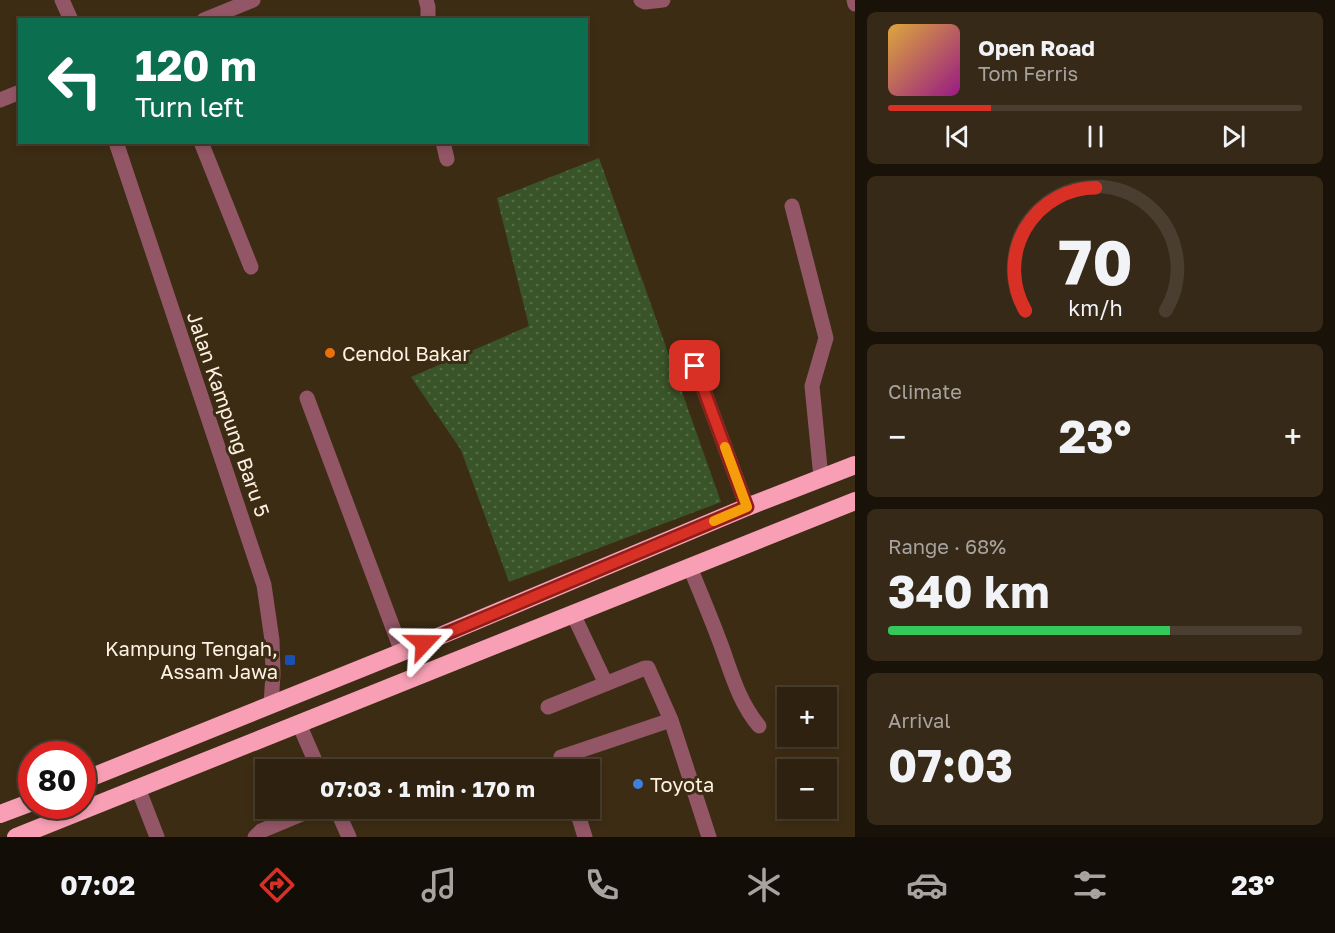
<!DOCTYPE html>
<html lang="en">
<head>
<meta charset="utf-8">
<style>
	body { margin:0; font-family:"Golos Text",sans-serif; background:#362918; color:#f1f3f6; height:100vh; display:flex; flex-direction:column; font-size:22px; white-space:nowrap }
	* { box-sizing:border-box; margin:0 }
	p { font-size:20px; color:#a7a39e }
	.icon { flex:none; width:33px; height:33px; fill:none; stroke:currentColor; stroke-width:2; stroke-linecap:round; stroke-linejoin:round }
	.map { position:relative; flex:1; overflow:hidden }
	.panel { display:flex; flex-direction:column; gap:12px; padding:12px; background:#191208; width:480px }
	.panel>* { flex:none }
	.hud { position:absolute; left:18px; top:18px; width:570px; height:126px; border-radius:0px; box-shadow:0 3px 9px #0003,0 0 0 2px #493e2f; background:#0b6e4f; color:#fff; overflow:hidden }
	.tools { position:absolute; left:777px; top:687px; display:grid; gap:12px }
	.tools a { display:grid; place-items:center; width:60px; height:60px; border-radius:0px; background:#2e210f; box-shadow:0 3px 9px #0003,0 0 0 2px #493e2f; font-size:30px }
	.speed { position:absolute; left:18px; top:741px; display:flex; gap:12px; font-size:30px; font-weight:700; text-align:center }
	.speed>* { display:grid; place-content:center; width:78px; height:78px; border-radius:50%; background:#2e210f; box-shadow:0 3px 9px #0003,0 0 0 2px #493e2f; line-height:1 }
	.speed .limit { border:9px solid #d22; background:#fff; color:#111 }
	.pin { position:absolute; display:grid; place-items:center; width:51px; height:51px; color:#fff; margin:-26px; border-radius:12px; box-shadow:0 3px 9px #0006 }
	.me { position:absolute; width:66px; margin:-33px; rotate:67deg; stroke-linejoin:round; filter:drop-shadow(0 0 4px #0008) }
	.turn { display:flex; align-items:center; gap:21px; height:126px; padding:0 18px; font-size:27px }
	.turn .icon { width:78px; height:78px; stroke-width:2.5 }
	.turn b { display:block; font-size:42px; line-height:51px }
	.big { font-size:45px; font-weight:700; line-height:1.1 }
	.panel .widget { flex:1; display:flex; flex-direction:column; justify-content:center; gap:9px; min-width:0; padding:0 21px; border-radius:9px; background:#362918 }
	.panel .dial { align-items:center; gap:0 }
	.dial svg { height:156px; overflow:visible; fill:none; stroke:#493e2f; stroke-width:7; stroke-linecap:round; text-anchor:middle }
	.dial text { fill:#f1f3f6; stroke:none }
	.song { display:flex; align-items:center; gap:18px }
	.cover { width:72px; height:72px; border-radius:9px; background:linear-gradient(135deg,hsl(40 70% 55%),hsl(310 70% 35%)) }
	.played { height:6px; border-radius:3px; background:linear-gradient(90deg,#d93025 25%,#493e2f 25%) }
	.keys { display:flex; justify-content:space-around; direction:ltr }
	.heat { display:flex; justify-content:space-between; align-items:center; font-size:33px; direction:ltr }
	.charge { height:9px; border-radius:4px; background:linear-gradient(90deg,#34c759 68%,#493e2f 0) }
	.trip { position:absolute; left:255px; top:759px; width:345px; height:60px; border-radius:0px; background:#2e210f; box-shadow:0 3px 9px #0003,0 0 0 2px #493e2f; font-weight:700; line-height:60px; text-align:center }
	.menu { display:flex; height:96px; justify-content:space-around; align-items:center; background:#120d06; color:#a7a39e }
	.menu .icon { width:42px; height:42px }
	.menu .selected { color:#d93025 }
	.menu b { font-size:27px; color:#f1f3f6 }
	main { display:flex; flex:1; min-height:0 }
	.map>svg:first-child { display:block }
	.grass { fill:url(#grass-dots) }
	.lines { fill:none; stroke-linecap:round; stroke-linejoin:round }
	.minor { stroke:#935666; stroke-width:15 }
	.highway { stroke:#f89fb5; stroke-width:18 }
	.route-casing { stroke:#8d1f18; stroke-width:15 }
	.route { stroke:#d93025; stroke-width:10 }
	.slow { stroke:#f59e0b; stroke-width:10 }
	.food-dot { fill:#e8710a; stroke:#3d2c14; stroke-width:2 }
	.transit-dot { fill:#1a4fb4; stroke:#3d2c14; stroke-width:2 }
	.shop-dot { fill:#3f7fe0; stroke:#3d2c14; stroke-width:2 }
	.labels { text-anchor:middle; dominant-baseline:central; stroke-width:6; stroke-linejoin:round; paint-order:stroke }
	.poi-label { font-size:20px; fill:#fcf1e3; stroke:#3d2c14; text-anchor:start }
	.street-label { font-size:20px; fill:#fcf1e3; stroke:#3d2c14 }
</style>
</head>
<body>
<main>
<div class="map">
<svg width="855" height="837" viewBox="0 0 855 837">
	<defs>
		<pattern id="grass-dots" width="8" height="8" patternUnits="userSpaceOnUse" patternTransform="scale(1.5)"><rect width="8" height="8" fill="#3a5429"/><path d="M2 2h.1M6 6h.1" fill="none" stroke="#576d48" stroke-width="1.8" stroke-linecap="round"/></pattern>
	</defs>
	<rect width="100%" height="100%" fill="#3d2c14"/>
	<!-- grass -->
	<path class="grass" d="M 599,158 L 721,502 L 509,582 L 461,450 L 411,377 L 529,326 L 497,198 Z"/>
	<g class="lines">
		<!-- minor -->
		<path class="minor" d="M 62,0 L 71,20
			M 426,0 L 428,7 L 428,20
			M 641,0 L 645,2 L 663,0
			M 854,0 L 855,4
			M 204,20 L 253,0
			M 0,100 L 20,92
			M 116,142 L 264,585 L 272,640 L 273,674 L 271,705
			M 201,142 L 251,267
			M 443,142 L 447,159
			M 792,206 L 826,338 L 812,386 L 821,478
			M 695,366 L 747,507
			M 307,398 L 402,652
			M 690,567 C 699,590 709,613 718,637 C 730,667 737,700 759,726
			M 573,614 L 606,684
			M 548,707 L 645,668 L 648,668 L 671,720 L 709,837
			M 299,724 L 319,770
			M 563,770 L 561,762 L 561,757 L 671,720
			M 138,788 L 157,837
			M 336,808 L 349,837
			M 576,808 L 585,837
			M 255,837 L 261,831 L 316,808"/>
		<!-- highway -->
		<path class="highway" d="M 82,781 L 402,652 L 747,507 L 855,465
			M 0,814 L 32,802
			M 16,837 L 855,501"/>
	</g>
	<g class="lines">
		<defs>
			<path id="route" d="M 424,643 L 747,507 L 695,366"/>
		</defs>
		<!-- route casing -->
		<use href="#route" class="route-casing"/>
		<!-- route -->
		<use href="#route" class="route"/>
		<!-- slow -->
		<path class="slow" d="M 714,521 L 747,507 L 725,447"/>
	</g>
	<!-- markers -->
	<circle class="food-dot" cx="330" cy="353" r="6"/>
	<rect class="transit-dot" x="284" y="654" width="12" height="12" rx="3"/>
	<circle class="shop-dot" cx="638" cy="784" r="6"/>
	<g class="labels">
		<!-- poi labels -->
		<g class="poi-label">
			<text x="342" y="353">Cendol Bakar</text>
			<text x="278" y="648" text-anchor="end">Kampung Tengah,<tspan x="278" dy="23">Assam Jawa</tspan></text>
			<text x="650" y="784">Toyota</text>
		</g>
		<!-- street labels -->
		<g class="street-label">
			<text transform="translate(229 414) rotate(71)">Jalan Kampung Baru 5</text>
		</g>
	</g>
</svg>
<div class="tools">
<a>+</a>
<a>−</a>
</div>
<div class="speed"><div class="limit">80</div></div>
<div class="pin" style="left:695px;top:366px;background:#d93025"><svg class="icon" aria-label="arrive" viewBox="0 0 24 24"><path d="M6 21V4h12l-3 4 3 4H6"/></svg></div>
<svg class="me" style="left:424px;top:643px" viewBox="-20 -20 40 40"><path d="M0-17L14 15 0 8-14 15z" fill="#d93025" stroke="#fff" stroke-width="4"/></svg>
<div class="trip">07:03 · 1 min · 170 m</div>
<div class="hud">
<div class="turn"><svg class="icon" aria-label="left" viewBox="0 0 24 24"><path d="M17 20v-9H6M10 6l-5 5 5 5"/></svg><div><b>120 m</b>Turn left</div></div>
</div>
</div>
<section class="panel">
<div class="widget">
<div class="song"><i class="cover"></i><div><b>Open Road</b><p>Tom Ferris</p></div></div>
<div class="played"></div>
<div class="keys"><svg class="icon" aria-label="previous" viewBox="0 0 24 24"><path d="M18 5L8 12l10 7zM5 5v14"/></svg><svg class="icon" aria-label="pause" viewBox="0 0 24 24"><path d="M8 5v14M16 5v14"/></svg><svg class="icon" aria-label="next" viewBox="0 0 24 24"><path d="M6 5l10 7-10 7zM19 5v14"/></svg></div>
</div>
<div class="widget dial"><svg viewBox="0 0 100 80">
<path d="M14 69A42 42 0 1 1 86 69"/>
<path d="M14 69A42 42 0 0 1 50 6" stroke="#d93025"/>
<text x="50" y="56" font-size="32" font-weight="700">70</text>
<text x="50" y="72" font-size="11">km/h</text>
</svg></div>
<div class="widget"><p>Climate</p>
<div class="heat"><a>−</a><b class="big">23°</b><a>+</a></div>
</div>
<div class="widget"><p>Range · 68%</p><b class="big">340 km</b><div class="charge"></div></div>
<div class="widget"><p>Arrival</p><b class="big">07:03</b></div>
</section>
</main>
<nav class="menu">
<b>07:02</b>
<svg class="icon selected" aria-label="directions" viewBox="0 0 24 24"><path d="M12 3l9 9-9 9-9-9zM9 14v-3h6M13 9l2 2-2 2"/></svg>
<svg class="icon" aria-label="music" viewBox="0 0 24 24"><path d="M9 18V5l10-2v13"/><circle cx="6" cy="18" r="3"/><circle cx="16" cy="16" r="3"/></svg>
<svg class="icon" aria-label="phone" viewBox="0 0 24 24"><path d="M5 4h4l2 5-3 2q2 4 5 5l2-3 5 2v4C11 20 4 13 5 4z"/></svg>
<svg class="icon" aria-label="climate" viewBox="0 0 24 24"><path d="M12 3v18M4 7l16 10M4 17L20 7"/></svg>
<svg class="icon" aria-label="car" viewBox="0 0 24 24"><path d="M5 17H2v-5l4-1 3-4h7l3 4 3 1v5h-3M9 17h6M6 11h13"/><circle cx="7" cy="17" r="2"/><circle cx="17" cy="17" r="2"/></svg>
<svg class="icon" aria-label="filters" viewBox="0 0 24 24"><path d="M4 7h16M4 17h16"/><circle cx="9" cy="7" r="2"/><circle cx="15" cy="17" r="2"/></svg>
<b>23°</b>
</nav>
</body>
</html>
